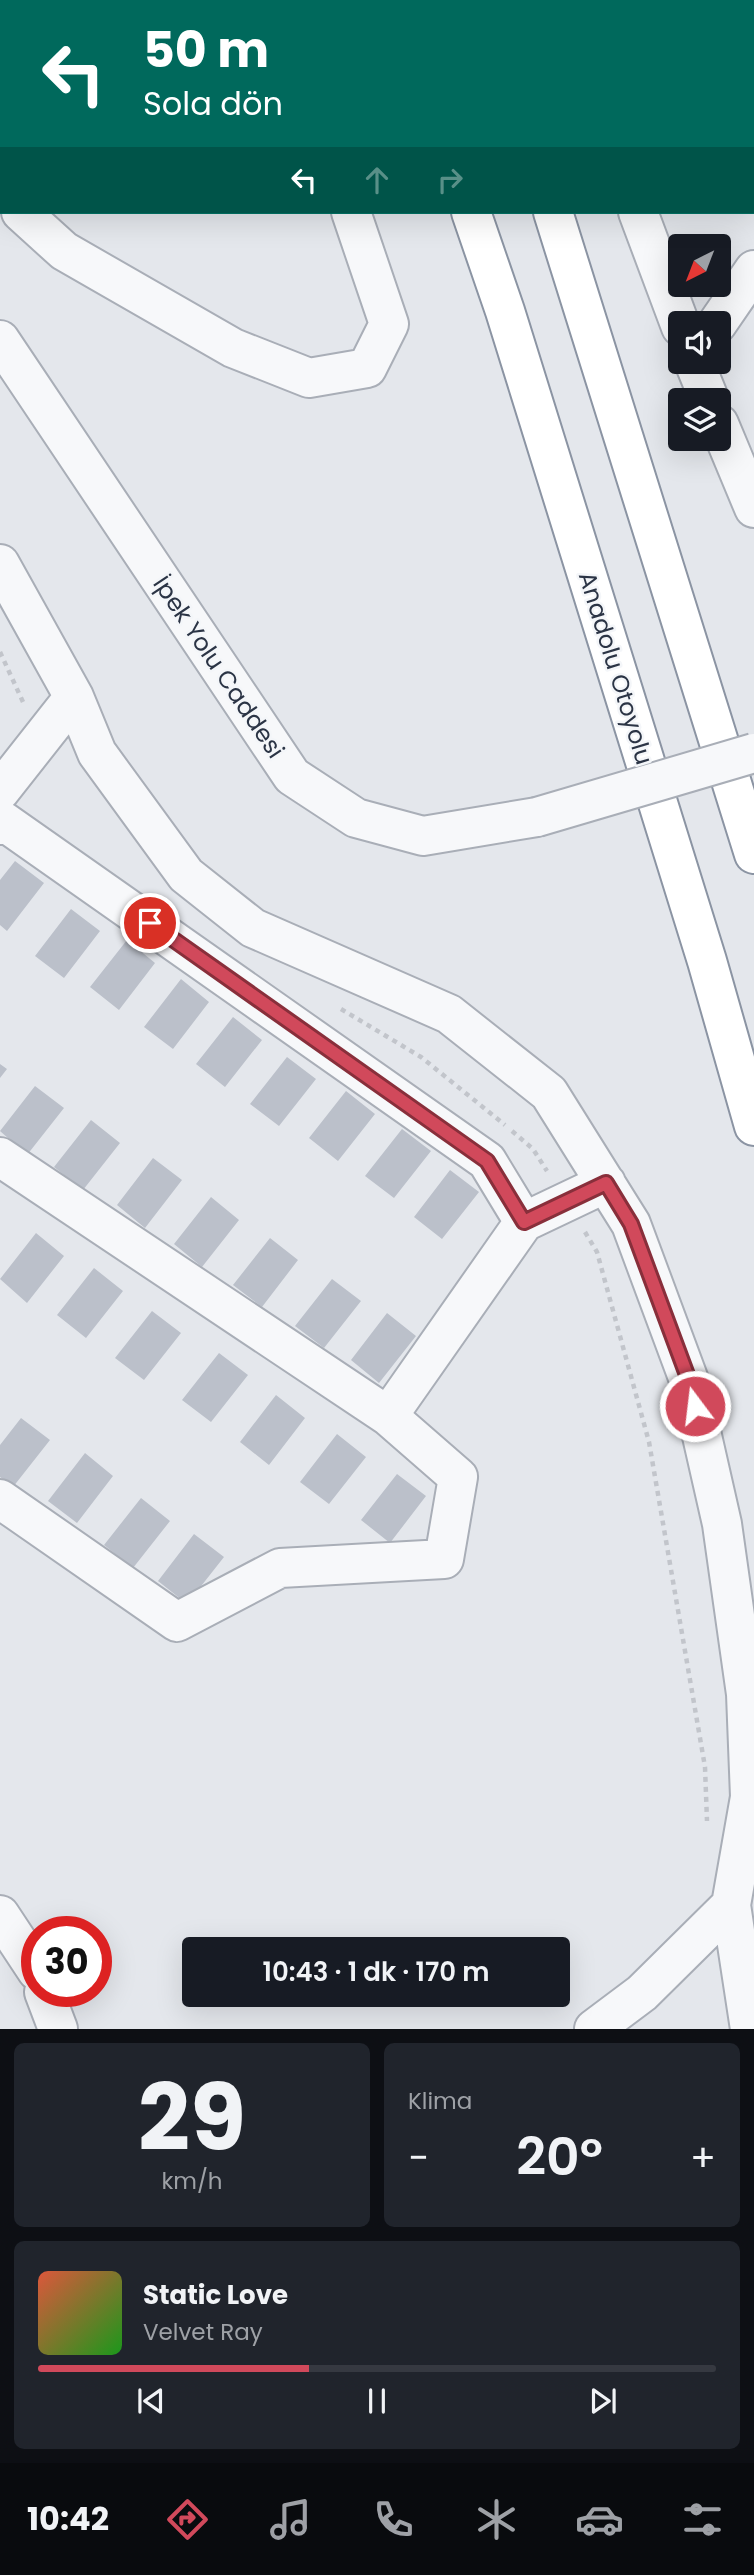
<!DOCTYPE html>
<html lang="tr">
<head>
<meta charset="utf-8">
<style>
	body { margin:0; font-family:Poppins,sans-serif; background:#20242c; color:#f1f3f6; height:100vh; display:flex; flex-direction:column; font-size:26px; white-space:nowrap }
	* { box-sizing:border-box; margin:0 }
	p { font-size:23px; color:#9ea1a6 }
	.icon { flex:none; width:38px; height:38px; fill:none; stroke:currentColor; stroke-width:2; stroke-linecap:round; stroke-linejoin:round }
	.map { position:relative; height:2029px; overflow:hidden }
	.sheet { display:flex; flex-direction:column; gap:14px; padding:14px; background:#0d0f14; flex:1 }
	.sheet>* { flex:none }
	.banner { position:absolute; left:0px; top:0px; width:754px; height:214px; box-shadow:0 7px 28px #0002; background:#00695c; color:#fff; overflow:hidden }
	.needle { width:46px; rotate:222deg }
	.controls { position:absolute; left:668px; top:234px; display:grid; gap:14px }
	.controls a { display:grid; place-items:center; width:63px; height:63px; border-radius:7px; background:#171b24; box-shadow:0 7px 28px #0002; font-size:35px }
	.speed { position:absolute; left:21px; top:1916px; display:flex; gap:14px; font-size:35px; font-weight:700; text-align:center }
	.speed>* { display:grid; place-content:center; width:91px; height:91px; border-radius:50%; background:#171b24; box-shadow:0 7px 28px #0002; line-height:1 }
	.speed .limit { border:10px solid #d22; background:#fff; color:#111 }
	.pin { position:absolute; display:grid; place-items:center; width:60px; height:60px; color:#fff; margin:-30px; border:4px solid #fff; border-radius:50%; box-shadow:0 2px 7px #0007 }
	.me { position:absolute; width:77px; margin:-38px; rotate:345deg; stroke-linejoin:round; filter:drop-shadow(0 0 5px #0008) }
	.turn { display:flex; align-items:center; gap:24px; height:147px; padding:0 28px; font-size:32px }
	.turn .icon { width:91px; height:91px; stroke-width:2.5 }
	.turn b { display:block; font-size:49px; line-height:60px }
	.lanes { display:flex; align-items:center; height:66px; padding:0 28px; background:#0003; justify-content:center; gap:35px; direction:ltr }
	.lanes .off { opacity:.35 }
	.big { font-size:52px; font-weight:600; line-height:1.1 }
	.sheet .widget { flex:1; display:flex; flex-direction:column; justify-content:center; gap:10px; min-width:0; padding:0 24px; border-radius:10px; background:#20242c }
	.sheet .dial { align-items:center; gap:0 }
	.dial b { font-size:91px; line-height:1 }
	.song { display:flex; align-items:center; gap:21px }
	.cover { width:84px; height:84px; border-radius:10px; background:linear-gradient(135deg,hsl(10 70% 55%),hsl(120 70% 35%)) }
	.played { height:7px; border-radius:4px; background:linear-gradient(90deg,#d1495b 40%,#363941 40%) }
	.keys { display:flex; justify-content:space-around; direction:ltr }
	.heat { display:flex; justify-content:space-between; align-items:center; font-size:38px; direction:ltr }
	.sheet .tiles { flex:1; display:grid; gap:14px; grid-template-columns:1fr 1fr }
	.widget:last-child { grid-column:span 2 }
	.trip { position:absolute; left:182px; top:1937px; width:388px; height:70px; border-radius:7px; background:#171b24; box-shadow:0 7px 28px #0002; font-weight:600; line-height:70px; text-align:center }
	.dock { display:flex; height:112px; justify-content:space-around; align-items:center; background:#090b0e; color:#9ea1a6 }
	.dock .icon { width:49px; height:49px }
	.dock .active { color:#d1495b }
	.dock b { font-size:32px; color:#f1f3f6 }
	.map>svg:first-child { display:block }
	.building { fill:#bbc0ca }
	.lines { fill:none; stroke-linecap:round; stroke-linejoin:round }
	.minor-casing { stroke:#a9aeb7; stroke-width:42 }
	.tertiary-casing { stroke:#a9aeb7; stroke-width:42 }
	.motorway-casing { stroke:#8b94a3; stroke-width:42 }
	.path { stroke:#c2c5cb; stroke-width:4.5; stroke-dasharray:5 5; stroke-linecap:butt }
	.minor { stroke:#f7f8fa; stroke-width:38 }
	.tertiary { stroke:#f7f8fa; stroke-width:38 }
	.motorway { stroke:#fff; stroke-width:38 }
	.tertiary-bridge-casing { stroke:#a9aeb7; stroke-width:42; stroke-linecap:butt }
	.tertiary-bridge { stroke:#f7f8fa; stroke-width:38 }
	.route-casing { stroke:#882f3b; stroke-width:18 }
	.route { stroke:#d1495b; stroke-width:12 }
	.labels { text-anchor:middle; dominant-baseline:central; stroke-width:5; stroke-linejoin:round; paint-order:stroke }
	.street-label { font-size:24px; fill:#2b3445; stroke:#f4f6f9 }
</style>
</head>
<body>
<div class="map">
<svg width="754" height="2029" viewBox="0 0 754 2029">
	<rect width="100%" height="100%" fill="#e4e7ec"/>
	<!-- building -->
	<path class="building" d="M 15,861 L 44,883 L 7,931 L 0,925 L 0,880 Z
		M 71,909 L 100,931 L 64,978 L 35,956 Z
		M 127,940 L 155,963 L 119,1010 L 90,987 Z
		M 181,979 L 209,1002 L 173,1049 L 144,1027 Z
		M 233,1017 L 262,1040 L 225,1087 L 196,1064 Z
		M 287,1057 L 316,1079 L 279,1126 L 250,1104 Z
		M 0,1064 L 7,1069 L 0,1078 Z
		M 35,1086 L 64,1108 L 27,1155 L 0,1131 Z
		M 346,1091 L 375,1114 L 338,1161 L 309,1138 Z
		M 91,1120 L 120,1143 L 83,1190 L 54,1167 Z
		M 402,1129 L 431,1151 L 394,1198 L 365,1176 Z
		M 153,1158 L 182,1180 L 145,1228 L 117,1205 Z
		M 450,1170 L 479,1192 L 442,1239 L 414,1217 Z
		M 211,1197 L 239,1220 L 202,1267 L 174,1244 Z
		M 36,1233 L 64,1256 L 27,1303 L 0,1279 Z
		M 270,1238 L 298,1260 L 262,1307 L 233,1285 Z
		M 94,1268 L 123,1291 L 86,1338 L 57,1315 Z
		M 332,1279 L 361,1301 L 324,1348 L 295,1326 Z
		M 152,1311 L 181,1333 L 144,1380 L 115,1358 Z
		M 387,1313 L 416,1336 L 379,1383 L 351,1360 Z
		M 219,1353 L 248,1375 L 211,1422 L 182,1400 Z
		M 276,1395 L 305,1418 L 269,1465 L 240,1442 Z
		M 21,1418 L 50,1440 L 13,1487 L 0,1477 L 0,1445 Z
		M 337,1434 L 366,1457 L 329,1504 L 300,1482 Z
		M 85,1453 L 113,1476 L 77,1523 L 48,1501 Z
		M 397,1474 L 426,1496 L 390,1543 L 361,1520 Z
		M 141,1498 L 170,1521 L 133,1568 L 104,1545 Z
		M 194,1534 L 224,1557 L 187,1604 L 158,1581 Z"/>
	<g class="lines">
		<defs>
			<path id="minor" d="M 289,0 L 289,2
				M 562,0 L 562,2
				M 21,212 L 64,251 L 233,348 L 309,378 L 367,368 L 389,324 L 351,212
				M 638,212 L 681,327
				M 717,324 L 754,270
				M 694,362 L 710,401
				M 719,424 L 754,508
				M 0,564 L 74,697 L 97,753 L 186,875 L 253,928 L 449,1014 L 549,1093 L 631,1224 L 690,1383 L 722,1524 L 746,1694 L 750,1797 L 731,1905 L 750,2029
				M 0,791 L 74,697
				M 0,825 L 3,821 L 487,1161 L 524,1222
				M 0,1157 L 388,1416 L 524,1222 L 606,1183
				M 0,1499 L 177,1622 L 280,1568 L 444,1559 L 458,1477 L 388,1416
				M 0,1915 L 37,1971
				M 44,1992 L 58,2029
				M 594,2029 L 642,1993 L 731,1905"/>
			<path id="tertiary" d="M 0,340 L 292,776 L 356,818 L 423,836 L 537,817"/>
			<path id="motorway" d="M 399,0 L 399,2
				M 481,0 L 482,2
				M 471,212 L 505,311 L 707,961 L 754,1126
				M 553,212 L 754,854"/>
		</defs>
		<!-- minor casing -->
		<use href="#minor" class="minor-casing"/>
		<!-- tertiary casing -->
		<use href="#tertiary" class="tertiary-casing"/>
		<!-- motorway casing -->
		<use href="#motorway" class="motorway-casing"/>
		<!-- path -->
		<path class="path" d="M 0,652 L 23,702
			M 341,1009 L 421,1057 L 505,1125
			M 512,1131 L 533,1149 L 547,1171
			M 585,1232 L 597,1252 L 649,1442 L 705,1767 L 707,1821"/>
		<!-- minor -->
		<use href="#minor" class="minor"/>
		<!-- tertiary -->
		<use href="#tertiary" class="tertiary"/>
		<!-- motorway -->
		<use href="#motorway" class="motorway"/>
		<defs>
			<path id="tertiary-bridge" d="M 537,817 L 754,753"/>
		</defs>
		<!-- tertiary-bridge casing -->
		<use href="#tertiary-bridge" class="tertiary-bridge-casing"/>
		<!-- tertiary-bridge -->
		<use href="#tertiary-bridge" class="tertiary-bridge"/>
	</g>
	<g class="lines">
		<defs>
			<path id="route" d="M 150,923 L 487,1161 L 524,1222 L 606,1183 L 631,1224 L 690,1383 L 695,1406"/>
		</defs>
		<!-- route casing -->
		<use href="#route" class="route-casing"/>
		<!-- route -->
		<use href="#route" class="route"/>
	</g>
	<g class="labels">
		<!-- street labels -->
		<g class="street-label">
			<text transform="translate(219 667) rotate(56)">İpek Yolu Caddesi</text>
			<text transform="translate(616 668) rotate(73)">Anadolu Otoyolu</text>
		</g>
	</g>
</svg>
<div class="controls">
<a><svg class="needle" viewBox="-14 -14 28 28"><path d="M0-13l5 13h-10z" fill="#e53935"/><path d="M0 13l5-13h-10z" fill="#9ea1a6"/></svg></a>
<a><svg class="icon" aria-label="sound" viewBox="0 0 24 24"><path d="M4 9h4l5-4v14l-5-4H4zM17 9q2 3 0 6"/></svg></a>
<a><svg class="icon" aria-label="layers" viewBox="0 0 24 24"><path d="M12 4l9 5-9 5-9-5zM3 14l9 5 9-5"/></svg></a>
</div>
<div class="speed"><div class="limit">30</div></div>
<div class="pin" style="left:150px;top:923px;background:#d93025"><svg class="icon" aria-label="arrive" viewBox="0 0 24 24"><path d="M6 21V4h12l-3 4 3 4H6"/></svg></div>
<svg class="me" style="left:695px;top:1406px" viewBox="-20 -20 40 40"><circle r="17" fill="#d1495b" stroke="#fff" stroke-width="3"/><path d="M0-11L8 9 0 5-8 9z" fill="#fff"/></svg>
<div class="trip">10:43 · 1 dk · 170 m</div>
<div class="banner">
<div class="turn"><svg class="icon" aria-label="left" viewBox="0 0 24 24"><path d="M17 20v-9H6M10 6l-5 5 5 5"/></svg><div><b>50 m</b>Sola dön</div></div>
<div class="lanes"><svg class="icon" aria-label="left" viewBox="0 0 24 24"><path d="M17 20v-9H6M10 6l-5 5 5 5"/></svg><svg class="icon off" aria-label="ahead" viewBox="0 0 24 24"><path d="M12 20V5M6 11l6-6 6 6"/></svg><svg class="icon off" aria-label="right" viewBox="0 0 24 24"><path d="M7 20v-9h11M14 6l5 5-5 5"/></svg></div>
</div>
</div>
<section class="sheet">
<div class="tiles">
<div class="widget dial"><b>29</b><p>km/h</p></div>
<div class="widget"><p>Klima</p>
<div class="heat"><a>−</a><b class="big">20°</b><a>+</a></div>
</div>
<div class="widget">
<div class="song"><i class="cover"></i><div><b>Static Love</b><p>Velvet Ray</p></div></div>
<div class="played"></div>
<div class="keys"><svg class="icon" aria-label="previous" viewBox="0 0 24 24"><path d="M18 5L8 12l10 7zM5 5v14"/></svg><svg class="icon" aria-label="pause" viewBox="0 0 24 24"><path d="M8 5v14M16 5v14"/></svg><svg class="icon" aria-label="next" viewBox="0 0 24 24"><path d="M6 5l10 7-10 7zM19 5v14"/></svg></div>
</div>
</div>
</section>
<nav class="dock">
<b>10:42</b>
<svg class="icon active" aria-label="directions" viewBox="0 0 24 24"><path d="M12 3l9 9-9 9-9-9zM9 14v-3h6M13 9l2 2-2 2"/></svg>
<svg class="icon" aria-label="music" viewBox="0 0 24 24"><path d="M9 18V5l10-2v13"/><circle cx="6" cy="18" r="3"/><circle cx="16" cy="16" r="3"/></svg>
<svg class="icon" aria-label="phone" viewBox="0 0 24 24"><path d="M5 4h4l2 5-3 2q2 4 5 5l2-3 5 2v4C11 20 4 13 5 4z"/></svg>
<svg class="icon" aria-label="climate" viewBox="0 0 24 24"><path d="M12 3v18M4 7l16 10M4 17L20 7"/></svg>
<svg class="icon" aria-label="car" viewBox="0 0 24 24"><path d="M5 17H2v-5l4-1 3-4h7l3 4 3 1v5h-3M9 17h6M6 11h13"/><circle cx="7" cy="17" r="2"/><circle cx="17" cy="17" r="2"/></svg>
<svg class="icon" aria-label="filters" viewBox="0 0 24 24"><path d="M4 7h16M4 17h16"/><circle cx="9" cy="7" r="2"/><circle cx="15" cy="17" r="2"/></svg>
</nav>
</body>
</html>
